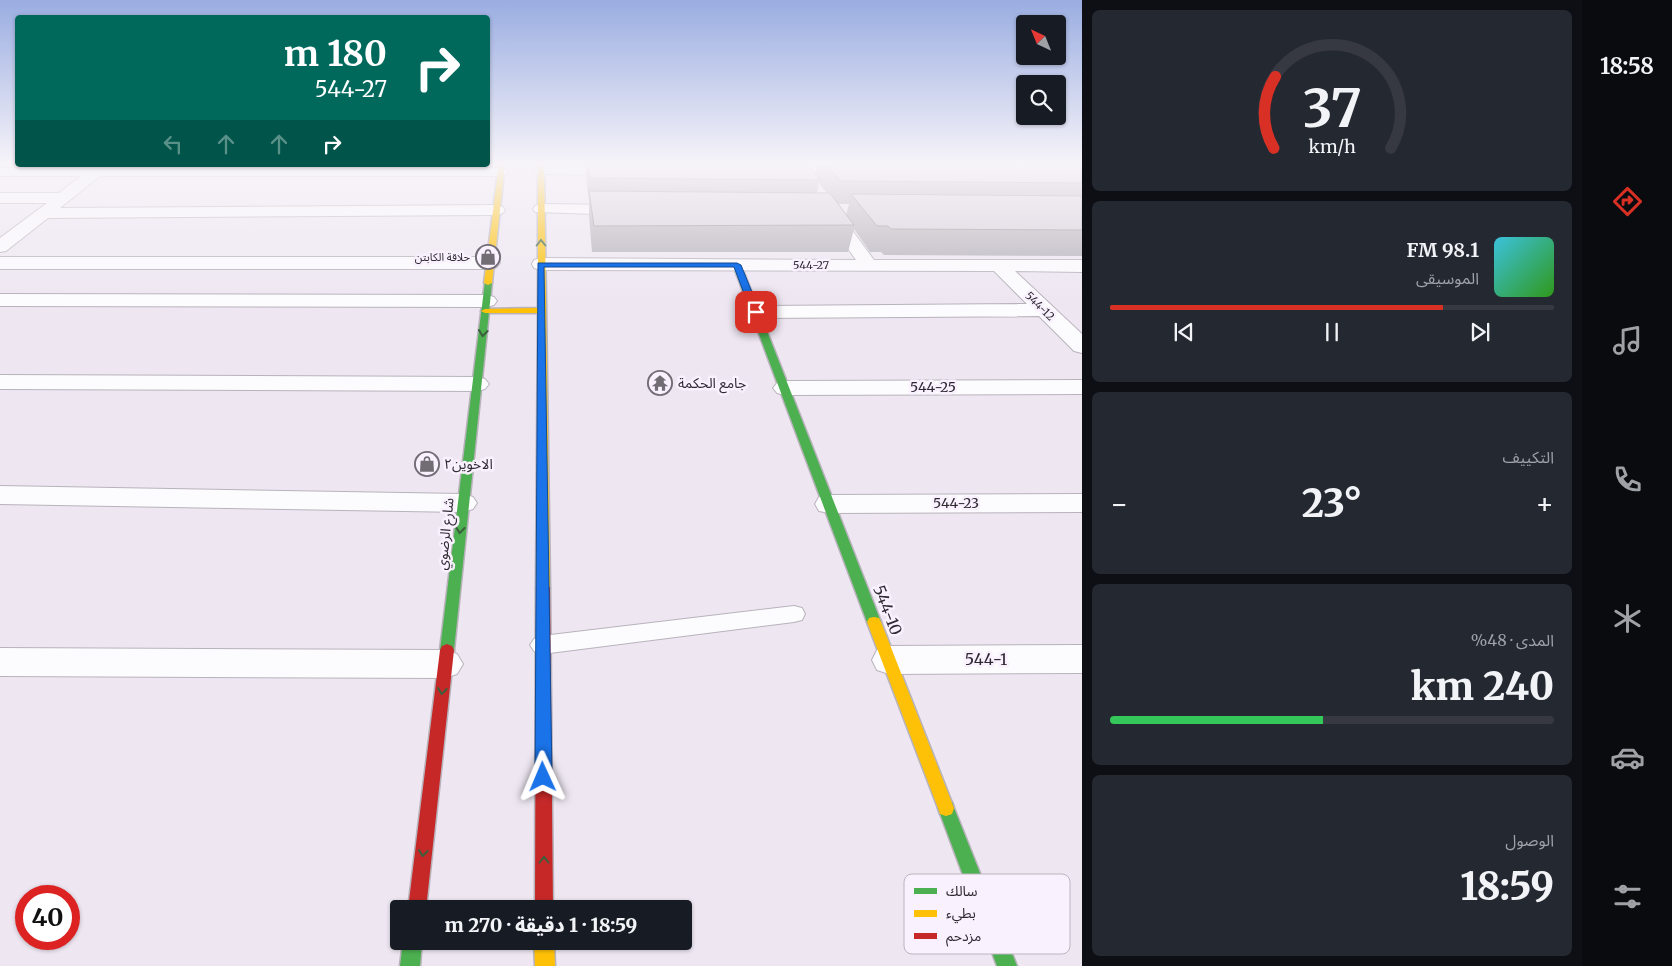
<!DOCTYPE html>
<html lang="ar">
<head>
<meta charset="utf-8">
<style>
	body { margin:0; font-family:Merriweather,"Noto Sans Arabic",serif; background:#242831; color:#f1f3f6; direction:rtl; height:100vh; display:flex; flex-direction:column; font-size:19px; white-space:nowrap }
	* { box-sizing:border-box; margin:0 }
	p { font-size:16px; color:#9ea1a6 }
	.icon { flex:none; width:28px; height:28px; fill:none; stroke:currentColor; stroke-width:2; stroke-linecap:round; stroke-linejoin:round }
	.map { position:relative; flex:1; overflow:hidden; direction:ltr }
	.sheet { display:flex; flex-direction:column; gap:10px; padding:10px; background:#0d0f14; width:500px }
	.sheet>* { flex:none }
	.banner { position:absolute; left:15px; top:15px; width:475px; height:152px; border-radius:5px; box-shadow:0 1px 4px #0004; direction:rtl; background:#00695c; color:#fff; overflow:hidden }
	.needle { width:32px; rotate:317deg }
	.controls { position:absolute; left:1016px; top:15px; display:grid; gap:10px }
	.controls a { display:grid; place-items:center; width:50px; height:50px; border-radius:5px; background:#171b24; box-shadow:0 1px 4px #0004; font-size:25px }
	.speed { position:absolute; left:15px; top:885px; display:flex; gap:10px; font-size:25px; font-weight:700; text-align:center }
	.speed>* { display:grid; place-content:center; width:65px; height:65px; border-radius:50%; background:#171b24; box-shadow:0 1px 4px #0004; line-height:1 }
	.speed .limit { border:8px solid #d22; background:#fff; color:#111 }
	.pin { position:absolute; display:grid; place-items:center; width:42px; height:42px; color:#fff; margin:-21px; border-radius:10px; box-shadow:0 2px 8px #0006 }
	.me { position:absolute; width:55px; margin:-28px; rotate:359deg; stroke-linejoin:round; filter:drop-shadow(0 0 4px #0008) }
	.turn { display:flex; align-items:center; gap:18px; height:105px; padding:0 20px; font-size:22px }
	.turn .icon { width:65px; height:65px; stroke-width:2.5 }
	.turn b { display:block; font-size:35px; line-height:42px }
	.lanes { display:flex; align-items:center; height:48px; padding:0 20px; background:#0003; justify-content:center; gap:25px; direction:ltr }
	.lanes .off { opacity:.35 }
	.big { font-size:38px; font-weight:800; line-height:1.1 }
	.sheet .tile { flex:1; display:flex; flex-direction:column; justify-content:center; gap:8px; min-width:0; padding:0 18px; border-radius:8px; background:#242831 }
	.sheet .dial { align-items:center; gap:0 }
	.dial svg { height:130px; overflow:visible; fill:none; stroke:#363941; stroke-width:7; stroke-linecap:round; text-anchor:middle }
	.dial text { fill:#f1f3f6; stroke:none }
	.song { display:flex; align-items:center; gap:15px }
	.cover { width:60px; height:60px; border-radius:8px; background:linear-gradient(135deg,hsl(190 70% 55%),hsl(110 70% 35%)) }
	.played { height:5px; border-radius:2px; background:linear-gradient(90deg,#d93025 75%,#363941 75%) }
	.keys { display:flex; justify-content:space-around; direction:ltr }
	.heat { display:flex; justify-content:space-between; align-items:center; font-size:28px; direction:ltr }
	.charge { height:8px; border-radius:4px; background:linear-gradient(90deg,#34c759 48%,#363941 0) }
	.trip { position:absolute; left:390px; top:900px; width:302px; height:50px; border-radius:5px; background:#171b24; box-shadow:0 1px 4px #0004; font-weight:800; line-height:50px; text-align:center; direction:rtl }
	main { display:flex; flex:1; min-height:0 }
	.tab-bar { display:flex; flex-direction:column; width:90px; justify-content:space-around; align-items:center; background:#090b0e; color:#9ea1a6 }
	.tab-bar .icon { width:35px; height:35px }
	.tab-bar .active { color:#d93025 }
	.tab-bar b { font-size:22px; color:#f1f3f6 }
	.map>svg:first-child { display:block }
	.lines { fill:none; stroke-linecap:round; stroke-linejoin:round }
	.lane-casing { stroke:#b8b3bb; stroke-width:2 }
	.street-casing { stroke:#b8b3bb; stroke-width:2 }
	.fast-casing { stroke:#b8b3bb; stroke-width:3 }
	.slow-casing { stroke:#b8b3bb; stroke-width:3 }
	.jam-casing { stroke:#b8b3bb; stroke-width:3 }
	.lane { fill:#fcfbfd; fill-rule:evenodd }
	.street { fill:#fcfbfd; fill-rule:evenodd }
	.fast { fill:#4caf50; fill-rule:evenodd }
	.slow { fill:#ffc107; fill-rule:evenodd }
	.jam { fill:#c62828; fill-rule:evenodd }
	.wall { fill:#b7b2ba; fill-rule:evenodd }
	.building { fill:#d5cfd8; stroke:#959197 }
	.oneway { stroke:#3b5f3d }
	.route { fill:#1a73e8; stroke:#114b97 }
	.labels { text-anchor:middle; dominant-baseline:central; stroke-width:5; stroke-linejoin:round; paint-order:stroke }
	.far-poi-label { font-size:11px; fill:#2f2a31; stroke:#f9f1fd; text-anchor:end }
	.far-street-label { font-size:11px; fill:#2f2a31; stroke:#f9f1fd }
	.poi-label { font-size:14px; fill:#2f2a31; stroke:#f9f1fd; text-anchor:start }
	.street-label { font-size:14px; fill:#2f2a31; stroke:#f9f1fd }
	.near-street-label { font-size:16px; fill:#2f2a31; stroke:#f9f1fd }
	.key { fill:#f9f1fd; stroke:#bcb5c0; stroke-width:1 }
	.key-label { font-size:14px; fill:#2f2a31 }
</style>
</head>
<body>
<main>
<nav class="tab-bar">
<b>18:58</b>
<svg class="icon active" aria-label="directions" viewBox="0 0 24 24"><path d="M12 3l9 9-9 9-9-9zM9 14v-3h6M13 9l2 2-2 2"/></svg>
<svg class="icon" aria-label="music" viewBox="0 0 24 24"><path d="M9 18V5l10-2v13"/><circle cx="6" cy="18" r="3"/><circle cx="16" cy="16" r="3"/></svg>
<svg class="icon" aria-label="phone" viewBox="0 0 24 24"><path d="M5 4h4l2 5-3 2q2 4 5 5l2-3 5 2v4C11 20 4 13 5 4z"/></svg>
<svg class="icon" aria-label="climate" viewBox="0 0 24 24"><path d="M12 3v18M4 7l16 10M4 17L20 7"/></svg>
<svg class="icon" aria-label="car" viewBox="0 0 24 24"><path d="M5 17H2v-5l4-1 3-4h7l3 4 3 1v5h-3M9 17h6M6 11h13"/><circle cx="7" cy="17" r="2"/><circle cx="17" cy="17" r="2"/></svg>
<svg class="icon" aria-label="filters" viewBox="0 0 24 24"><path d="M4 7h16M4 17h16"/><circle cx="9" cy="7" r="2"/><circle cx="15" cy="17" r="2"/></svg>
</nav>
<section class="sheet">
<div class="tile dial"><svg viewBox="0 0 100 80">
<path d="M14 69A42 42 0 1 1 86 69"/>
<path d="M14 69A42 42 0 0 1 15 25" stroke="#d93025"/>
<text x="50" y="56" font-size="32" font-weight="700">37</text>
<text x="50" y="72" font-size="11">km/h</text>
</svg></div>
<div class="tile">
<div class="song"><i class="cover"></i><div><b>98.1 FM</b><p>الموسيقى</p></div></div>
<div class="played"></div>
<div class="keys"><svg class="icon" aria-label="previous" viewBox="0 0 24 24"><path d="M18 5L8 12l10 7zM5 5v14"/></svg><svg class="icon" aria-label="pause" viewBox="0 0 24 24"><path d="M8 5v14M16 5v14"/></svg><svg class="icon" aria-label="next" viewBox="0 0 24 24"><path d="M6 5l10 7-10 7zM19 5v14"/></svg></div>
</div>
<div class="tile"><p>التكييف</p>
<div class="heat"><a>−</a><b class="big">23°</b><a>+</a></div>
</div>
<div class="tile"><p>المدى · 48%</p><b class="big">240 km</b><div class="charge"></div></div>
<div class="tile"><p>الوصول</p><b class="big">18:59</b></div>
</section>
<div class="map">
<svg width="1082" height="966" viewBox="0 0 1082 966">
	<rect width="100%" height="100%" fill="#eee7f2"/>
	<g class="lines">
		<defs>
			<path id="lane" d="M 794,606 L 802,608 L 805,614 L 802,620 L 794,622 L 542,654 L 534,651 L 530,645 L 534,639 L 542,636 Z"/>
			<path id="street" d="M 541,167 L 625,167 L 630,168 L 632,171 L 630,174 L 625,175 L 536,174 L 534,171 L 536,168 Z
				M 0,168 L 501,168 L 506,169 L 508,172 L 506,175 L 501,176 L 100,176 L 60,208 L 497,205 L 503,207 L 505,210 L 503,213 L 497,215 L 48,218 L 6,251 L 0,252 L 0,238 L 47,203 L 0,203 L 0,193 L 59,193 L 81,176 L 0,176 Z
				M 541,204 L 627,205 L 633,207 L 635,210 L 633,213 L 627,215 L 535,212 L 533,209 L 535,206 Z
				M 829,205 L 835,207 L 874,260 L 1082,260 L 1082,272 L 1015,271 L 1082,334 L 1082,353 L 1074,351 L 1039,316 L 756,318 L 749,316 L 746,312 L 749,308 L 756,306 L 1027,304 L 994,271 L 541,270 L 534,268 L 532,264 L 534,260 L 541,258 L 856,260 L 821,210 L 823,207 Z
				M 0,257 L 491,257 L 497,259 L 500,263 L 497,267 L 491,269 L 0,269 Z
				M 0,294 L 487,295 L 494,297 L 497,301 L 494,305 L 487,307 L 0,306 Z
				M 0,375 L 477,377 L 485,379 L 489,384 L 485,389 L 477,391 L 0,389 Z
				M 1082,380 L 1082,394 L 785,395 L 777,393 L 773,388 L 777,383 L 785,381 Z
				M 0,486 L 463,494 L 473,497 L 477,503 L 473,509 L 463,512 L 0,504 Z
				M 1082,494 L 1082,512 L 829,513 L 819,511 L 815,504 L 819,497 L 829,495 Z
				M 1082,645 L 1082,673 L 889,674 L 877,670 L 872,660 L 877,650 L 889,646 Z
				M 0,648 L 445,650 L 457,654 L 463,664 L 457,674 L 445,678 L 0,676 Z"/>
			<path id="fast" d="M 734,263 L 741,265 L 881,622 L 879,626 L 874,627 L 869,626 L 867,622 L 733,265 Z
				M 485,281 L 492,283 L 454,650 L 452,654 L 447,656 L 442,654 L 440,650 Z
				M 946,800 L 952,802 L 954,808 L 1017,966 L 997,966 L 938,808 L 940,802 Z
				M 403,941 L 422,941 L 420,966 L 400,966 Z"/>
			<path id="slow" d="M 499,163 L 505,163 L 492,283 L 488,285 L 484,283 Z
				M 538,163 L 544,163 L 550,588 L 548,591 L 538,591 L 536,588 L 538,313 L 485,313 L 481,311 L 485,309 L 538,308 Z
				M 874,617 L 879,618 L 881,622 L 954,808 L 952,814 L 946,816 L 940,814 L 938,808 L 867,622 L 869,618 Z
				M 534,941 L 554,941 L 555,966 L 535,966 Z"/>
			<path id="jam" d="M 543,583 L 548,585 L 550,588 L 553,909 L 535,909 L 536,588 L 538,585 Z
				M 447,644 L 452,646 L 454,650 L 426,909 L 408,909 L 440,650 L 442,646 Z"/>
		</defs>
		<!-- lane casing -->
		<use href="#lane" class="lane-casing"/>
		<!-- street casing -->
		<use href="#street" class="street-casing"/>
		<!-- fast casing -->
		<use href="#fast" class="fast-casing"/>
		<!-- slow casing -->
		<use href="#slow" class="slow-casing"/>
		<!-- jam casing -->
		<use href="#jam" class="jam-casing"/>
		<!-- lane -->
		<use href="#lane" class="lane"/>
		<!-- street -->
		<use href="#street" class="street"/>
		<!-- fast -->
		<use href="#fast" class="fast"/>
		<!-- slow -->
		<use href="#slow" class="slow"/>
		<!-- jam -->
		<use href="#jam" class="jam"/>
	</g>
	<!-- wall -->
	<path class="wall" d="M 585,163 L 1082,163 L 1082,256 L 884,255 L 881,252 L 870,252 L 854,229 L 848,252 L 592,252 L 589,216 L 589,202 L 586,176 L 586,165 L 585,165 ZM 808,165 L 817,165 L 815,174 ZM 819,183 L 821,186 L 827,193 L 817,193 ZM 838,204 L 849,204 L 846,215 Z"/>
	<!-- building -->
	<path class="building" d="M 588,163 L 807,163 L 820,180 L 590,178 Z
		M 826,163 L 1082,163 L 1082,183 L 840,181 Z
		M 589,191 L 830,193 L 854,225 L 594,226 Z
		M 851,194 L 1082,196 L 1082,230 L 891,229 L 888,226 L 877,226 Z"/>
	<!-- one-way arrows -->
	<defs><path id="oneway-chevron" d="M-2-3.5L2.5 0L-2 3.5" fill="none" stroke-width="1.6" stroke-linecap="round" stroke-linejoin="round" transform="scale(1.25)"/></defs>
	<g class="oneway">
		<use href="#oneway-chevron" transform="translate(541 243) rotate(-90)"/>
		<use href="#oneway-chevron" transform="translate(483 333) rotate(96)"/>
		<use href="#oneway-chevron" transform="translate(460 530) rotate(96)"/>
		<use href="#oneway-chevron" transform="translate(442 691) rotate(97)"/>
		<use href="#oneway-chevron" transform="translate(423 853) rotate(97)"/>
		<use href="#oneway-chevron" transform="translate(544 860) rotate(-90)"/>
	</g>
	<!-- sky -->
	<linearGradient id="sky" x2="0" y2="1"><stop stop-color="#9aade1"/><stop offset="0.55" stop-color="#f7f4f9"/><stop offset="1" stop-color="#f7f4f9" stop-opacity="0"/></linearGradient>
	<rect width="1082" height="298" fill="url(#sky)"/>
	<!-- route -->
	<path class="route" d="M 538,263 L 737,263 L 741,265 L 760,312 L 756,315 L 751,312 L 734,267 L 544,267 L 552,777 L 549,782 L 543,785 L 538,782 L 535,777 Z"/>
	<!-- icons -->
	<defs>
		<symbol id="shop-ring" viewBox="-11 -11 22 22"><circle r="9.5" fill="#f9f1fd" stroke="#726c75" stroke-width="1.5"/><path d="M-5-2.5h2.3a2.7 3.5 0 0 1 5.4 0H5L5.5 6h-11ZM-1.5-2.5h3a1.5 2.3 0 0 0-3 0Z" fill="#726c75"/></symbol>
		<symbol id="temple-ring" viewBox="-11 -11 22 22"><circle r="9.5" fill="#f9f1fd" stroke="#726c75" stroke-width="1.5"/><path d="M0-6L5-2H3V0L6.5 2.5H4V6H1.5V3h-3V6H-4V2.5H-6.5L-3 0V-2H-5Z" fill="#726c75"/></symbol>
	</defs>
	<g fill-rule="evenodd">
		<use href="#shop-ring" x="474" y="243" width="28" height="28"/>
		<use href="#temple-ring" x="646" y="369" width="28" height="28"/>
		<use href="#shop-ring" x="413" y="450" width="28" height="28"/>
	</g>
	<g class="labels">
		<!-- far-poi labels -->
		<g class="far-poi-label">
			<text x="470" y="257">حلاقة الكابتن</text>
		</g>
		<!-- far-street labels -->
		<g class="far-street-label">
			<text x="811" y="265">544-27</text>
			<text transform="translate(1040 306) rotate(44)">544-12</text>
		</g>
		<!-- poi labels -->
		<g class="poi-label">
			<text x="678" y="383">جامع الحكمة</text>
			<text x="444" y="464">الاخوين٢</text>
		</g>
		<!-- street labels -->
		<g class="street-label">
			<text x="933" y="387">544-25</text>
			<text x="956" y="503">544-23</text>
			<text transform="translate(445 534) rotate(-84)">شارع الرضوي</text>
		</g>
		<!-- near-street labels -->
		<g class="near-street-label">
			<text transform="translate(888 610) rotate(69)">544-10</text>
			<text x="986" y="659">544-1</text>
		</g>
	</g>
	<!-- legend -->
	<rect x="904" y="874" width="166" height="80" rx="8" class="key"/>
	<rect x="914" y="888" width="23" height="6" fill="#4caf50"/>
	<rect x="914" y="910" width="23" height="7" fill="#ffc107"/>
	<rect x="914" y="933" width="23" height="6" fill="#c62828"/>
	<g class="key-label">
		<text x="946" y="896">سالك</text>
		<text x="946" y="918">بطيء</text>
		<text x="946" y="941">مزدحم</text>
	</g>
</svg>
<div class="controls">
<a><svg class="needle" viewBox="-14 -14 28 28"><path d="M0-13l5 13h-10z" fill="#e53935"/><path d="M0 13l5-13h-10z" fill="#9ea1a6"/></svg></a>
<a><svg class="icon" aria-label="search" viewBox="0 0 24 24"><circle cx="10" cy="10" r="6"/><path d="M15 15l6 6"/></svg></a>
</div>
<div class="speed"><div class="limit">40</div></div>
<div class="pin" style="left:756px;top:312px;background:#d93025"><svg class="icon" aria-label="arrive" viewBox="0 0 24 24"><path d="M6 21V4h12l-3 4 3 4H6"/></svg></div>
<svg class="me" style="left:543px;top:777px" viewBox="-20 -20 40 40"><path d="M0-17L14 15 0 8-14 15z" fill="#1a73e8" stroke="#fff" stroke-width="4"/></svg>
<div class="trip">18:59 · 1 دقيقة · 270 m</div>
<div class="banner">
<div class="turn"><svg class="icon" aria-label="right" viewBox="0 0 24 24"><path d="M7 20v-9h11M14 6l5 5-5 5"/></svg><div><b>180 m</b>544-27</div></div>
<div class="lanes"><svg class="icon off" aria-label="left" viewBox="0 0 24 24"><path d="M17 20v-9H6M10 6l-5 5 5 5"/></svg><svg class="icon off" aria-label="ahead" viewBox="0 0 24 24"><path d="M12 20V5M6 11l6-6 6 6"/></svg><svg class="icon off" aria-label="ahead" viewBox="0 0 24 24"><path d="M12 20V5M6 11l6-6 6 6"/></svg><svg class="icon" aria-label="right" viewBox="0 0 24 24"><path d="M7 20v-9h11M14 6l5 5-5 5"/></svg></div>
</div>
</div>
</main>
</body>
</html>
